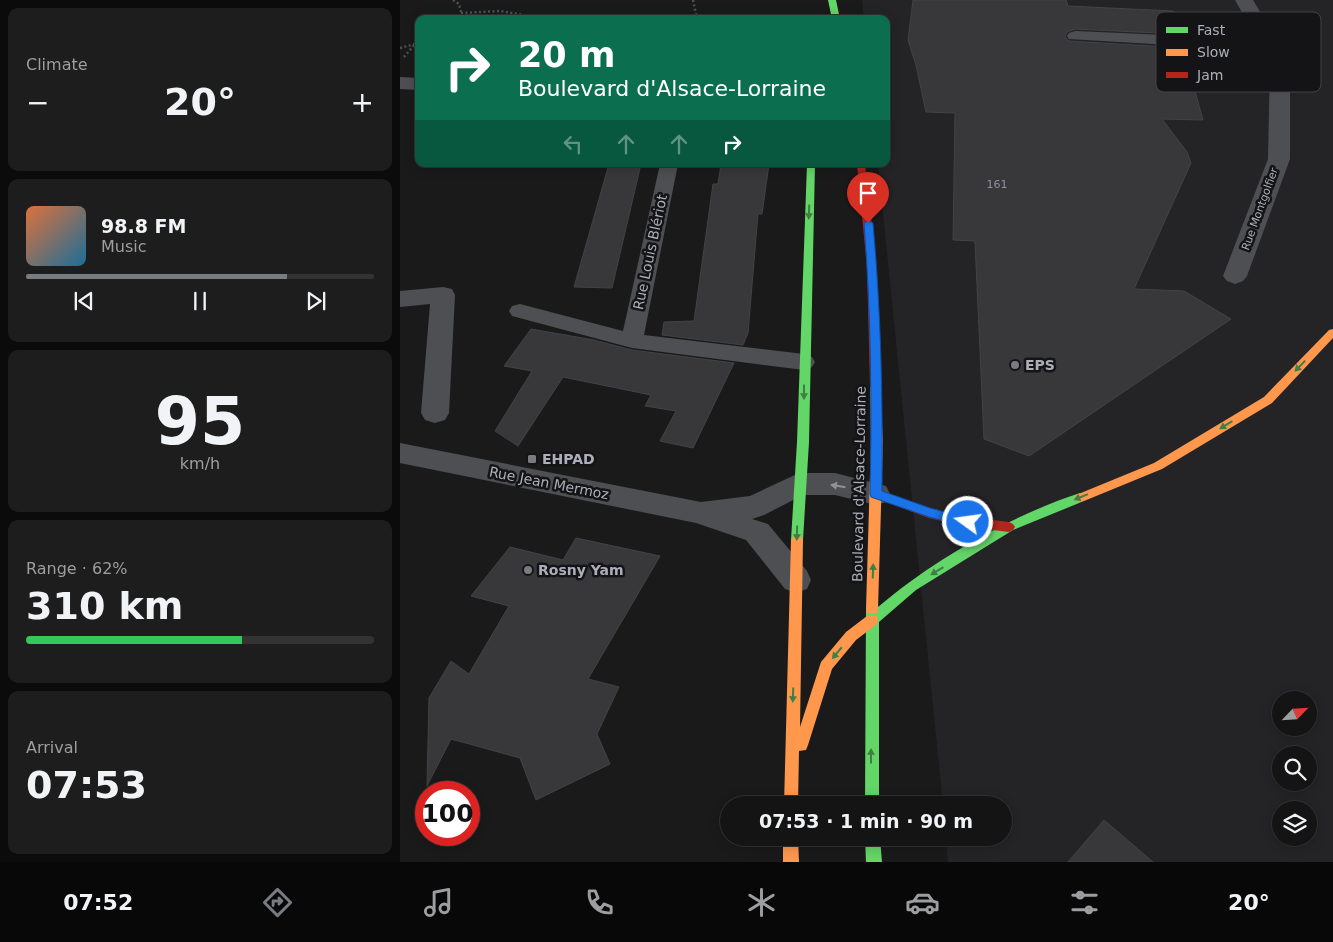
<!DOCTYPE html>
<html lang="en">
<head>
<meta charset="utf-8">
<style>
	body { margin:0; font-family:"DejaVu Sans",sans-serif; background:#1d1d1d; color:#f1f3f6; height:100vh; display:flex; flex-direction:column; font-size:19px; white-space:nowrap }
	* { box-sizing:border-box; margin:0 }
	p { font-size:16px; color:#9d9ea0 }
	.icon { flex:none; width:28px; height:28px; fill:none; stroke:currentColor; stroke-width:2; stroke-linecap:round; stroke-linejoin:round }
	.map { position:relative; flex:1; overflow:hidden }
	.details { display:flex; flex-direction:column; gap:8px; padding:8px; background:#0b0b0b; width:400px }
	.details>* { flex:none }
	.guide { position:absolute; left:15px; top:15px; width:475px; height:152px; border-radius:10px; box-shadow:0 2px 12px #0003,0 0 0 1px #333334; background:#0b6e4f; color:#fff; overflow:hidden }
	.needle { width:32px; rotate:65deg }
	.controls { position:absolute; left:872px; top:691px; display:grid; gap:10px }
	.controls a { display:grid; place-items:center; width:45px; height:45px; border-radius:50%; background:#141414; box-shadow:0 2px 12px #0003,0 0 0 1px #333334; font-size:25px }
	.speed { position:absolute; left:15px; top:781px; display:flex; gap:10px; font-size:25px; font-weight:700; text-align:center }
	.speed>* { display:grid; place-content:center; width:65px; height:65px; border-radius:50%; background:#141414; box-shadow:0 2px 12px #0003,0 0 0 1px #333334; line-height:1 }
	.speed .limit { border:8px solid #d22; background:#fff; color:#111 }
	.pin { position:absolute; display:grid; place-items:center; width:42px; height:42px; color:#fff; margin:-51px -21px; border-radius:50% 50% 50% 0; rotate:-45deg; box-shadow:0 0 5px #0007 }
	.pin .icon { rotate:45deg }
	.me { position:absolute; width:55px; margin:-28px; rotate:284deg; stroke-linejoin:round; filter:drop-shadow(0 0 4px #0008) }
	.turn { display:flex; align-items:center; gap:18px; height:105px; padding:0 20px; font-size:22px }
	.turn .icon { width:65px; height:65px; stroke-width:2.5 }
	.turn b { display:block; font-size:35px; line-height:42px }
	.lanes { display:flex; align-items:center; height:48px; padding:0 20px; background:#0003; justify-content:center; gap:25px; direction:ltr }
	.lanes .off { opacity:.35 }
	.big { font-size:38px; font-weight:600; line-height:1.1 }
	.details .tile { flex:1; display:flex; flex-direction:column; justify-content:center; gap:8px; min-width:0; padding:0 18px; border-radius:10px; background:#1d1d1d }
	.details .dial { align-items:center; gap:0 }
	.dial b { font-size:65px; line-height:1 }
	.song { display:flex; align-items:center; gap:15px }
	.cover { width:60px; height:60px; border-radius:8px; background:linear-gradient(135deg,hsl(20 70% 55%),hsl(200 70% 35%)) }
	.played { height:5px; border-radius:2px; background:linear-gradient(90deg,#797b82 75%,#333334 75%) }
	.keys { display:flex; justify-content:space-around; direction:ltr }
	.heat { display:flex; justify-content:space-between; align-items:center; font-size:28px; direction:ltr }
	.charge { height:8px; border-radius:4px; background:linear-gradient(90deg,#34c759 62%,#333334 0) }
	.trip { position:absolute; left:320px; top:796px; width:292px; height:50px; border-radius:25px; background:#141414; box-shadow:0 2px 12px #0003,0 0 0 1px #333334; font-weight:600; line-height:50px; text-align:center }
	.dock { display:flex; height:80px; justify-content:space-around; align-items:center; background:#080808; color:#9d9ea0 }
	.dock .icon { width:35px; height:35px }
	.dock .active { color:#797b82 }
	.dock b { font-size:22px; color:#f1f3f6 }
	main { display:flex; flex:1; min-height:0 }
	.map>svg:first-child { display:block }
	.built { fill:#242427; fill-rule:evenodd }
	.building { fill:#38383a; stroke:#434346 }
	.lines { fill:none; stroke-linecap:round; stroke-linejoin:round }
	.path { stroke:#505154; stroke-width:2.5; stroke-dasharray:2 2.5; stroke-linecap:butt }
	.lane { fill:#4e4f53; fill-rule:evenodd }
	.street { fill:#4e4f53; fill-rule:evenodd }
	.fast { fill:#63d668; fill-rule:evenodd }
	.slow { fill:#ff974d; fill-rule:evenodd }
	.jam { fill:#b3261e; fill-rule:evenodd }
	.oneway { fill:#3f7f43 }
	.oneway2 { fill:#90929b }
	.route { fill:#1a73e8; stroke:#114b97 }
	.poi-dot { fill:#797b82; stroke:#141416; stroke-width:2 }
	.labels { text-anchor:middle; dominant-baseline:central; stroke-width:5; stroke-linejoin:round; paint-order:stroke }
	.number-label { font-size:11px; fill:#8f919a }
	.far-street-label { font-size:11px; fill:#acafba; stroke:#141416 }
	.street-label { font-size:14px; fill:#acafba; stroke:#141416 }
	.poi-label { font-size:14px; font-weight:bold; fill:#acafba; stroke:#141416; text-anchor:start }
	.key { fill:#141416; stroke:#424247; stroke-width:1 }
	.key-label { font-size:14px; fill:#acafba }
</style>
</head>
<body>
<main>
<section class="details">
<div class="tile"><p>Climate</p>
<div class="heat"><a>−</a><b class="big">20°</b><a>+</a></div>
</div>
<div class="tile">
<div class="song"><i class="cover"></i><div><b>98.8 FM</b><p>Music</p></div></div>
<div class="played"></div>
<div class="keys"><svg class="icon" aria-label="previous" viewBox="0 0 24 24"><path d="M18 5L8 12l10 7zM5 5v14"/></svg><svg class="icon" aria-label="pause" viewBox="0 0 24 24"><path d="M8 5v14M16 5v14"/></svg><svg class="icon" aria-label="next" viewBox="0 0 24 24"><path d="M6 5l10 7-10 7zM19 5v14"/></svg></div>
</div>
<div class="tile dial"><b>95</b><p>km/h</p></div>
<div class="tile"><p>Range · 62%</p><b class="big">310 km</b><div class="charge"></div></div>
<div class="tile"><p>Arrival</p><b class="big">07:53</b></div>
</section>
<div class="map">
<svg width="933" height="862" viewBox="0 0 933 862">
	<rect width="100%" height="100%" fill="#1a1a1a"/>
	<!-- built -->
	<path class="built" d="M 462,0 L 933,0 L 933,862 L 548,862 L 546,838 L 604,838 L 604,805 L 543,805 L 478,164 L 486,164 L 486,19 L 464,19 ZM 881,700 L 909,700 L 909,728 L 881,728 ZM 881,755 L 909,755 L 909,782 L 881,782 ZM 881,810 L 909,810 L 909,838 L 881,838 Z"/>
	<!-- building -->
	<path class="building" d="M 513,0 L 666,0 L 668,6 L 773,11 L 779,34 L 675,29 L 667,32 L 665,37 L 669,41 L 783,48 L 803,120 L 762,119 L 787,152 L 791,163 L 734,289 L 784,291 L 831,319 L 629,456 L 584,439 L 575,241 L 553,240 L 555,113 L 526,112 L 516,65 L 508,40 Z
		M 209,164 L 241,164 L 212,288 L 174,287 Z
		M 321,164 L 369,164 L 362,214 L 358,214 L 348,333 L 343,345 L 262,335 L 264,322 L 294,321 L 313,184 L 318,184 Z
		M 131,329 L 194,340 L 232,350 L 334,363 L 293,448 L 260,441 L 276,411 L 245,406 L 251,395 L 163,377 L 118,446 L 95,431 L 132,371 L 104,366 Z
		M 176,538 L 260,556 L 188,679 L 219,687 L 197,734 L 210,764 L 136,800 L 120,758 L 51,739 L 27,786 L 29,698 L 51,661 L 69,674 L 109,606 L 71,596 L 110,547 L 163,560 Z
		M 704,820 L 753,862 L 668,862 Z"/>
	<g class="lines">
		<!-- path -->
		<path class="path" d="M 53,0 L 59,4 L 62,16 L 60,19
			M 293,0 L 297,19
			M 61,13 L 100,11 L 149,19
			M 0,48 L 19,43
			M 4,57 L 15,44"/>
		<!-- lane -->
		<path class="lane" d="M 675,31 L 788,36 L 867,35 L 873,37 L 875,40 L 873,43 L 867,45 L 788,46 L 669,39 L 667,36 L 669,33 Z
			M 260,164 L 278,164 L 244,335 L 404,354 L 412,357 L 415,362 L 412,367 L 404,370 L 232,348 L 112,316 L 109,311 L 112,306 L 120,304 L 223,331 Z"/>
		<!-- street -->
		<path class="street" d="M 835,0 L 853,0 L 890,62 L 890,159 L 847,276 L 843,281 L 835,284 L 827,281 L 823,276 L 868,159 L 870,62 Z
			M 0,77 L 19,78 L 19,90 L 0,89 Z
			M 43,287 L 52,289 L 55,295 L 49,413 L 45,420 L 35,423 L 25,420 L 21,413 L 30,304 L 0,307 L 0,291 Z
			M 0,443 L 301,502 L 350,496 L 399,473 L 435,473 L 486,486 L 490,494 L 486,502 L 476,505 L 435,495 L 403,495 L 364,515 L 352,519 L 368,524 L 407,571 L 411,580 L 407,589 L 396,593 L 385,589 L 346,540 L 296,523 L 0,463 Z"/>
		<!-- fast -->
		<path class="fast" d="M 428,0 L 436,0 L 440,19 L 432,19 Z
			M 407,164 L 415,164 L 409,442 L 403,540 L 401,543 L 397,545 L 393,543 L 391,540 L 397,442 Z
			M 680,493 L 684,495 L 686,498 L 684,501 L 613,530 L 516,590 L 479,622 L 479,805 L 465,805 L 466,609 L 467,605 L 472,604 L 478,607 C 533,560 610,516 680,493 Z
			M 465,838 L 480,838 L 482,862 L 466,862 Z"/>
		<!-- slow -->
		<path class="slow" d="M 933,329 L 933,338 L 872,403 L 762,469 L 684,501 L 676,501 L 674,498 L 676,495 L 754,463 L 864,397 L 929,330 Z
			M 475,383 L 480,387 L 483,441 L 478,609 L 477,613 L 472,614 L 467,613 L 466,609 L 471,441 L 470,387 Z
			M 397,535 L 401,537 L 403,540 L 400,727 L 421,662 L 446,632 L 467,616 L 472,615 L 477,616 L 478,620 L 477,624 L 456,640 L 432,669 L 408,745 L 406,750 L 399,751 L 398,805 L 384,805 L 391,540 L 393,537 Z
			M 383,838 L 398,838 L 399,862 L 383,862 Z"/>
		<!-- jam -->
		<path class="jam" d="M 457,164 L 465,164 L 477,268 L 480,387 L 475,391 L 470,387 L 467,268 Z
			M 476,489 L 530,509 L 568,517 L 609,522 L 613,524 L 615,527 L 613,530 L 609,532 L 568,527 L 529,518 L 472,497 L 470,494 L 472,491 Z"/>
	</g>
	<!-- one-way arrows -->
	<defs><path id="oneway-solid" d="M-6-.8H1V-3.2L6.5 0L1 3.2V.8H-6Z" transform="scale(1.25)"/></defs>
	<g class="oneway">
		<use href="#oneway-solid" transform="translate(409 212) rotate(92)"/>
		<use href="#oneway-solid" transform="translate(900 366) rotate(134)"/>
		<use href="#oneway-solid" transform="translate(404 392) rotate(90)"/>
		<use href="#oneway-solid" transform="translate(826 425) rotate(149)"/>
		<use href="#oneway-solid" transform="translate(681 497) rotate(158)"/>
		<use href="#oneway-solid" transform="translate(397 533) rotate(91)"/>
		<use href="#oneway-solid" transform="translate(473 571) rotate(-88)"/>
		<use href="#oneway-solid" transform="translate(537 571) rotate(149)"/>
		<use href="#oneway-solid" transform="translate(437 653) rotate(130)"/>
		<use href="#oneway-solid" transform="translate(393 695) rotate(92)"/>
		<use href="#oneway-solid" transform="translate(471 756) rotate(-90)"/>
	</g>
	<use class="oneway2" href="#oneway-solid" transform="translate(438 486) rotate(-171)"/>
	<!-- route -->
	<path class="route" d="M 468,220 L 473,223 C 481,312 483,402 482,491 L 530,508 L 572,519 L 574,522 L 572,525 L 568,527 L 529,517 L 471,497 L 470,494 C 472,404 471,313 464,223 Z"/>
	<!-- markers -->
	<g class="poi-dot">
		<circle cx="615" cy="365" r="5"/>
		<rect x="127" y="454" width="10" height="10" rx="2.5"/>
		<circle cx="128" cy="570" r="5"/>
	</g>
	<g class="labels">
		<!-- number labels -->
		<g class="number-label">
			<text x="597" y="184">161</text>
		</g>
		<!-- far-street labels -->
		<g class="far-street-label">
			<text transform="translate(860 209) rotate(-70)">Rue Montgolfier</text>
		</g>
		<!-- street labels -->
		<g class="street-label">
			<text transform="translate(250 252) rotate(-78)">Rue Louis Blériot</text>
			<text transform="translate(149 483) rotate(11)">Rue Jean Mermoz</text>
			<text transform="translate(459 484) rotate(-89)">Boulevard d'Alsace-Lorraine</text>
		</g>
		<!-- poi labels -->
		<g class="poi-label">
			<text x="625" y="365">EPS</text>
			<text x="142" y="459">EHPAD</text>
			<text x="138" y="570">Rosny Yam</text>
		</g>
	</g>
	<!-- legend -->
	<rect x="756" y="12" width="165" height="80" rx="8" class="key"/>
	<rect x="766" y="27" width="22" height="6" fill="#63d668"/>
	<rect x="766" y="49" width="22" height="7" fill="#ff974d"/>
	<rect x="766" y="72" width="22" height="6" fill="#b3261e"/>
	<g class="key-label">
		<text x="797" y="35">Fast</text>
		<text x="797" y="57">Slow</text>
		<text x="797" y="80">Jam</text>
	</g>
</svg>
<div class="controls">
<a><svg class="needle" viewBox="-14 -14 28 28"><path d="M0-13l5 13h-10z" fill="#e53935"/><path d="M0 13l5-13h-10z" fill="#9d9ea0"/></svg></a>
<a><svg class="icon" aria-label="search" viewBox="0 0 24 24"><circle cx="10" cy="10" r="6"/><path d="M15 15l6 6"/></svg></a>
<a><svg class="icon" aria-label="layers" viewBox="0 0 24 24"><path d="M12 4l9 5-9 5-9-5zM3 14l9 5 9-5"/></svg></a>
</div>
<div class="speed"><div class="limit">100</div></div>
<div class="pin" style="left:468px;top:223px;background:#d93025"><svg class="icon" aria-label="arrive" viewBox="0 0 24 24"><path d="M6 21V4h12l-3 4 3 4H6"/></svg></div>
<svg class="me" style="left:568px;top:522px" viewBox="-20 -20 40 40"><circle r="17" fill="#1a73e8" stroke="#fff" stroke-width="3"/><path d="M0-11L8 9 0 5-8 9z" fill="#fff"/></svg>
<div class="trip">07:53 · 1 min · 90 m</div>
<div class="guide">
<div class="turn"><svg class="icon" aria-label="right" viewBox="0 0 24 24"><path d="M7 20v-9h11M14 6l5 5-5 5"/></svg><div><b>20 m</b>Boulevard d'Alsace-Lorraine</div></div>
<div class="lanes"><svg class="icon off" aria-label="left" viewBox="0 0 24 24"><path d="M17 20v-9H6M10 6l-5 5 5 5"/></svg><svg class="icon off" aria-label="ahead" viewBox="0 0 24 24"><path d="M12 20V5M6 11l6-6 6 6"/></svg><svg class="icon off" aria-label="ahead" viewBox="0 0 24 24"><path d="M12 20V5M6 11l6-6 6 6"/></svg><svg class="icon" aria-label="right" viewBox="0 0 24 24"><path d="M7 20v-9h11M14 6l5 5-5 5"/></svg></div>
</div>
</div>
</main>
<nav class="dock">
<b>07:52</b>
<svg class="icon active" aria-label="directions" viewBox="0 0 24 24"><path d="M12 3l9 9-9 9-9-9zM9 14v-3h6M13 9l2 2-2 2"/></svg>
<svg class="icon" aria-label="music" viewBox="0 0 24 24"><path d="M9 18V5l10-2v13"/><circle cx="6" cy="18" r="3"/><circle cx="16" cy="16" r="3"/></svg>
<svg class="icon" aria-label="phone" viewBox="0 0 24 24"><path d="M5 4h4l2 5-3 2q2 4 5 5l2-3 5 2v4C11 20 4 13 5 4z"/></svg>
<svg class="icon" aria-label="climate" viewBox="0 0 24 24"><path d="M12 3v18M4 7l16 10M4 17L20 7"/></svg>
<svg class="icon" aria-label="car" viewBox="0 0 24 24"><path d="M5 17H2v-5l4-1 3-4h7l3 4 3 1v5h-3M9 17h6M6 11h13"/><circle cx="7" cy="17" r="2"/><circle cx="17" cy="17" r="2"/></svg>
<svg class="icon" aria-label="filters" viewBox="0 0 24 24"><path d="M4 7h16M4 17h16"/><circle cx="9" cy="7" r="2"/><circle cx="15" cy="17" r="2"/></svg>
<b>20°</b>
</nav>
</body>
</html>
